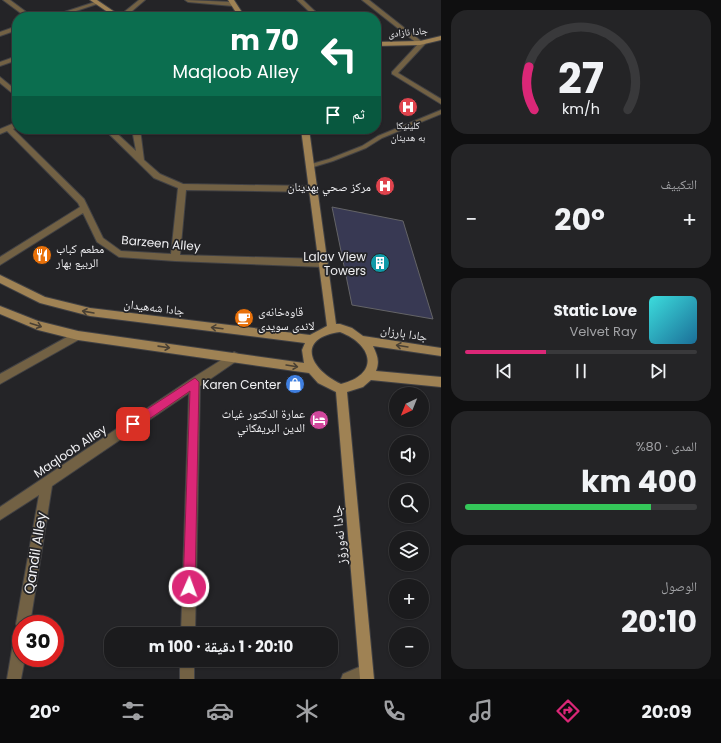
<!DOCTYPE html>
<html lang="ar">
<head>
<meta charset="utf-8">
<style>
	body { margin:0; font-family:Poppins,"Noto Naskh Arabic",sans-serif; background:#242426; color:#f1f3f6; direction:rtl; height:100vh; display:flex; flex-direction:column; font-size:15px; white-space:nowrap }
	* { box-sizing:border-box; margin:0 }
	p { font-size:13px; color:#a0a1a4 }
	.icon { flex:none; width:22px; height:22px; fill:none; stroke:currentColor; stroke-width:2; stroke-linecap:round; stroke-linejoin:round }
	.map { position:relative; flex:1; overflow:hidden; direction:ltr }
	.panel { display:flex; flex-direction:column; gap:10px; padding:10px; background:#0f0f10; width:280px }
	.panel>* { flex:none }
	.top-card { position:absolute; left:12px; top:12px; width:369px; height:122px; border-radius:16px; box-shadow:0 1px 3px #0004,0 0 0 1px #39393b; direction:rtl; background:#0b6e4f; color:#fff; overflow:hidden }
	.needle { width:26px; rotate:223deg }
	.tools { position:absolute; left:389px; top:387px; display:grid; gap:8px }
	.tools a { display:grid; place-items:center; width:40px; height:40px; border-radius:50%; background:#1b1b1d; box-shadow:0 1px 3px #0004,0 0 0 1px #39393b; font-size:20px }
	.speed { position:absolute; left:12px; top:615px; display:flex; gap:8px; font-size:20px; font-weight:700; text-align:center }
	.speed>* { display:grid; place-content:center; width:52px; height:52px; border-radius:50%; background:#1b1b1d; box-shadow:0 1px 3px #0004,0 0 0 1px #39393b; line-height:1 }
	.speed .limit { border:6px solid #d22; background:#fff; color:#111 }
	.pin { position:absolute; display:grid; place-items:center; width:34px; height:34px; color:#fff; margin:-17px; border-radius:8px; box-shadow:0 2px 6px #0006 }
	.me { position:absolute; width:44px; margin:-22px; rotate:2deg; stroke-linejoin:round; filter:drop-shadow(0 0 3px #0008) }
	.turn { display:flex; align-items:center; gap:14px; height:84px; padding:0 16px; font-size:18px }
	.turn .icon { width:52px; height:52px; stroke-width:2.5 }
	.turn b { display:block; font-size:28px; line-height:34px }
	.then { display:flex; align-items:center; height:38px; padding:0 16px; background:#0003; gap:8px; font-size:15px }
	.big { font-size:30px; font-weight:700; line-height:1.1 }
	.panel .card { flex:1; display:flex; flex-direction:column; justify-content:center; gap:6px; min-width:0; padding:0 14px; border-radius:16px; background:#242426 }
	.panel .dial { align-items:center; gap:0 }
	.dial svg { height:104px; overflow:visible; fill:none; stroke:#39393b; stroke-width:7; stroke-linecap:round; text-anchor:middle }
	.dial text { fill:#f1f3f6; stroke:none }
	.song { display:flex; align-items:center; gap:12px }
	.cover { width:48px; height:48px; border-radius:6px; background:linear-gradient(135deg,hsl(180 70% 55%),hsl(200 70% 35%)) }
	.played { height:4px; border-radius:2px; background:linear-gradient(90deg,#db2777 35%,#39393b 35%) }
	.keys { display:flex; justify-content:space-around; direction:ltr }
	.heat { display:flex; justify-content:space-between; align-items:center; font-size:22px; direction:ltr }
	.charge { height:6px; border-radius:3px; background:linear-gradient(90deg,#34c759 80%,#39393b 0) }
	.trip { position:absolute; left:104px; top:627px; width:234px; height:40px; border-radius:16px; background:#1b1b1d; box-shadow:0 1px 3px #0004,0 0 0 1px #39393b; font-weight:700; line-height:40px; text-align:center; direction:rtl }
	.menu { display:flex; height:64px; justify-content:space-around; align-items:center; background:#0b0b0c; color:#a0a1a4 }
	.menu .icon { width:28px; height:28px }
	.menu .selected { color:#db2777 }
	.menu b { font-size:18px; color:#f1f3f6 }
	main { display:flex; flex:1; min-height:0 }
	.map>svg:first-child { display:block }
	.building { fill:#383953; stroke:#646467 }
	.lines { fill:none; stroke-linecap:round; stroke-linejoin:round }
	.lane-casing { stroke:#414144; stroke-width:2 }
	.street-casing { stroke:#414144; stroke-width:2 }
	.secondary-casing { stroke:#414144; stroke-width:2 }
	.lane { fill:#726144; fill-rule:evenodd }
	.street { fill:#726144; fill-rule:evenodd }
	.secondary { fill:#9f8254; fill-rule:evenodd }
	.oneway { stroke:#494034 }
	.route { fill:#db2777; stroke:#8e194d }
	.labels { text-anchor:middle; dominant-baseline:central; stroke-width:3.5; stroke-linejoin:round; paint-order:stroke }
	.far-street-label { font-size:10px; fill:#f0f0f3; stroke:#242427 }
	.far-poi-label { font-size:10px; fill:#f0f0f3; stroke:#242427 }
	.poi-label { font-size:12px; fill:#f0f0f3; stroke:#242427; text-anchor:end }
	.street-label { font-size:12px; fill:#f0f0f3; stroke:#242427 }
	.near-street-label { font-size:14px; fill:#f0f0f3; stroke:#242427 }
</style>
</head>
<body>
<main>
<section class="panel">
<div class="card dial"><svg viewBox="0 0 100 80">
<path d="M14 69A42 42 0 1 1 86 69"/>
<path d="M14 69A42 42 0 0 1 10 36" stroke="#db2777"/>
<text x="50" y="56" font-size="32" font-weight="700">27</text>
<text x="50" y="72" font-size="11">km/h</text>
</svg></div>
<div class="card"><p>التكييف</p>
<div class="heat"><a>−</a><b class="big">20°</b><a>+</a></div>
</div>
<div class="card">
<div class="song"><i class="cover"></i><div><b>Static Love</b><p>Velvet Ray</p></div></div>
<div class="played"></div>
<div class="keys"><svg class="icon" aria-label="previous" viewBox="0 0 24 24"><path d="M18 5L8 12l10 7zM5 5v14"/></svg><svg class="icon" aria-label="pause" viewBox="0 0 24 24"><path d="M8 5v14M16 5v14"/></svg><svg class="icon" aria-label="next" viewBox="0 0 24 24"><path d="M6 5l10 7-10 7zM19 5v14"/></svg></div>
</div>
<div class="card"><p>المدى · 80%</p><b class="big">400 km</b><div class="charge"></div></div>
<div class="card"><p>الوصول</p><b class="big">20:10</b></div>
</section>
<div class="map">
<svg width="441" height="679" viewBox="0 0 441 679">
	<rect width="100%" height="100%" fill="#242427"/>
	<!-- building -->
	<path class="building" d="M 332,207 L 403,221 L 433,319 L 352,305 Z"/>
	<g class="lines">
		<defs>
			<path id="lane" d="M 441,110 L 441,114 L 382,138 L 366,148 L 333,161 L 310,168 L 307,166 L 308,165 L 329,159 L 362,146 L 378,136 Z"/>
			<path id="street" d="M 3,0 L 10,0 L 33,17 L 26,17 Z
				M 139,0 L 145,0 L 125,17 L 118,17 Z
				M 185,0 L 233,2 L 236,4 L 233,6 L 188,2 Z
				M 297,0 L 303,0 L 321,17 L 315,17 Z
				M 362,0 L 369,0 L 421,41 L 426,41 L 426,43 L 398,73 L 441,99 L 441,104 L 392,74 L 392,72 L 418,44 Z
				M 95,2 L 100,3 L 58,17 L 49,17 Z
				M 17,26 L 17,30 L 0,36 L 0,32 Z
				M 17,56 L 17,60 L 0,66 L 0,62 Z
				M 0,77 L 17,91 L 17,97 L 0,83 Z
				M 17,122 L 17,127 L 13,129 L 84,199 L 103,238 L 121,251 L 171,254 L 178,188 L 154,178 L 104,129 L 112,129 L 136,151 L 132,129 L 140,129 L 144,160 L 160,174 L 183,184 L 312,186 L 316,189 L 312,192 L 186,190 L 180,255 L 323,259 L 328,263 L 323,267 L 175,261 L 119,257 L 97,242 L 83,213 L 0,265 L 0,257 L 80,207 L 78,203 L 7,131 L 0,134 L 0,129 Z
				M 76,332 L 80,333 L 81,336 L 80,339 L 0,384 L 0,374 Z
				M 234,352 L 238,354 L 239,357 L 238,360 L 200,386 L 195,634 L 181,634 L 189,393 L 52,486 L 30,624 L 21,624 L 21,630 L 18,629 L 16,624 L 39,495 L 0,520 L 0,507 L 191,379 Z
				M 21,631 L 21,658 L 25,658 L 21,679 L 7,679 L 14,638 L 16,633 Z
				M 180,660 L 194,660 L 194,679 L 180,679 Z
				M 366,664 L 371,666 L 373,671 L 371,676 L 364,679 L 341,679 L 343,674 Z"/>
			<path id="secondary" d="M 90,0 L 97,0 L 122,17 L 115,17 Z
				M 228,0 L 234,0 L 245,17 L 239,17 Z
				M 441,36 L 441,40 L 420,45 L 376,46 L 376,42 L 420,41 Z
				M 301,129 L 309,129 L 336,324 L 340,324 L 352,328 L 363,336 L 441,348 L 441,356 L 373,346 C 377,355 380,361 376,371 L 441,377 L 441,387 L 371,380 L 363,387 L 347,392 L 374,679 L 360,679 L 336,392 L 318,383 L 309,373 L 78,340 L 38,330 L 0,314 L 0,306 L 38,321 L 78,331 L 304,363 L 302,350 L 305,343 L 90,316 L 40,303 L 0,283 L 0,275 L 45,297 L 90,308 L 310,335 L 327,326 ZM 340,332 C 372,344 381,374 341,384 C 310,370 295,338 340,332 Z"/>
		</defs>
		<!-- lane casing -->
		<use href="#lane" class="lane-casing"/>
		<!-- street casing -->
		<use href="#street" class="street-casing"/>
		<!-- secondary casing -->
		<use href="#secondary" class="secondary-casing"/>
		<!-- lane -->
		<use href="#lane" class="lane"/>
		<!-- street -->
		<use href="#street" class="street"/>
		<!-- secondary -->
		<use href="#secondary" class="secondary"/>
	</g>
	<!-- one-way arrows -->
	<defs><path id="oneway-shaft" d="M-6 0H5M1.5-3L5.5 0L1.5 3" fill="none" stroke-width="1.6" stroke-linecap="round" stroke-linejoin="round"/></defs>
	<g class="oneway">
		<use href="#oneway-shaft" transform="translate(88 312) rotate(-170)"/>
		<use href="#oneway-shaft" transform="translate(36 325) rotate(18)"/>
		<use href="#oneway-shaft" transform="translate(217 328) rotate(-173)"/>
		<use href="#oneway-shaft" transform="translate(402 346) rotate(-171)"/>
		<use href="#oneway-shaft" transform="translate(164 347) rotate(8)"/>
		<use href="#oneway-shaft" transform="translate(292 366) rotate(9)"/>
	</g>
	<!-- route -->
	<path class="route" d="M 195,378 L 199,382 L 195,587 L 194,591 L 189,593 L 185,591 L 183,587 L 190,391 L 136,428 L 133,429 L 129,428 L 128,424 L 129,421 Z"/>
	<!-- icons -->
	<defs>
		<symbol id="hospital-disc" viewBox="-11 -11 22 22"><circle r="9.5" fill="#e0444e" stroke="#242427"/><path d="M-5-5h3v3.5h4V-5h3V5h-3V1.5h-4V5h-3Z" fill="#fff"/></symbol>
		<symbol id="restaurant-disc" viewBox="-11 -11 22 22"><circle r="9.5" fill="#e8710a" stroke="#242427"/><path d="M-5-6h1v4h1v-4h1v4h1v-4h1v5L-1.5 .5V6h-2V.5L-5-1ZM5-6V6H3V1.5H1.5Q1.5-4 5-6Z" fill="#fff"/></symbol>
		<symbol id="building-disc" viewBox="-11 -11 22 22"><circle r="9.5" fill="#0f9aa8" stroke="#242427"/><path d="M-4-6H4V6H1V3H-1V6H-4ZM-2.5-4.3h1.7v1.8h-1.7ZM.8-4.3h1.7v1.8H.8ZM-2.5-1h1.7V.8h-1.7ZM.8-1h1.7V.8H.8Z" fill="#fff"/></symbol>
		<symbol id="cafe-disc" viewBox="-11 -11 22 22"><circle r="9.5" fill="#e8710a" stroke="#242427"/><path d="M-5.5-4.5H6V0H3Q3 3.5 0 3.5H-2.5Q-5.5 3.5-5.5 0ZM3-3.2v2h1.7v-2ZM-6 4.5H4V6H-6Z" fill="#fff"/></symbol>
		<symbol id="shop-disc" viewBox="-11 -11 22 22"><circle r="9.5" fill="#3f7fe0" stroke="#242427"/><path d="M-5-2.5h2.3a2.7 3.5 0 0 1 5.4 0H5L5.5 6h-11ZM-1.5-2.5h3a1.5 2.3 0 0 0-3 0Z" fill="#fff"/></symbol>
		<symbol id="hotel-disc" viewBox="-11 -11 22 22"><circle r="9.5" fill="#d1479c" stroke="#242427"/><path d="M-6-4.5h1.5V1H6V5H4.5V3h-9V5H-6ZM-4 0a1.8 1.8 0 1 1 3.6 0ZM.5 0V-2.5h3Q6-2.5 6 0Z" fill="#fff"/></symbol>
	</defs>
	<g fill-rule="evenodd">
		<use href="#hospital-disc" x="397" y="96" width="22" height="22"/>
		<use href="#hospital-disc" x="374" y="175" width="22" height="22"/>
		<use href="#restaurant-disc" x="31" y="244" width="22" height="22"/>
		<use href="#building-disc" x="369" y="252" width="22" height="22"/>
		<use href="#cafe-disc" x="233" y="307" width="22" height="22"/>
		<use href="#shop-disc" x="284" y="373" width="22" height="22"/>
		<use href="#hotel-disc" x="308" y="409" width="22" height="22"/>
	</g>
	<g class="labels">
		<!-- far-street labels -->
		<g class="far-street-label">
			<text transform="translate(408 32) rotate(-5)">جادا ئازادی</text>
		</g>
		<!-- far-poi labels -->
		<g class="far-poi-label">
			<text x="408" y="125">كلينيكا<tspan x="408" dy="12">به هدينان</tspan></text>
		</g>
		<!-- poi labels -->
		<g class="poi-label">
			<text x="371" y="186">مركز صحي بهدينان</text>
			<text x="56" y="248" text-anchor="start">مطعم كباب<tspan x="56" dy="14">الربيع بهار</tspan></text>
			<text x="366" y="256">Lalav View<tspan x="366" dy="14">Towers</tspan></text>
			<text x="258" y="311" text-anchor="start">قاوەخانەی<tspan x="258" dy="14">لاندی سویدی</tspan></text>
			<text x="281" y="384">Karen Center</text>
			<text x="305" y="413">عمارة الدكتور غياث<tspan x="305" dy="14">الدين البريفكاني</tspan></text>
		</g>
		<!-- street labels -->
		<g class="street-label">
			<text transform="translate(161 243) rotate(5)">Barzeen Alley</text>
			<text transform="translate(154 307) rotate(7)">جادا شەهیدان</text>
			<text transform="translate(404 333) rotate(9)">جادا بارزان</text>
			<text transform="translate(70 451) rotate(-34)">Maqloob Alley</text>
		</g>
		<!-- near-street labels -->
		<g class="near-street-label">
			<text transform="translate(339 535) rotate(-95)">جادا نەورۆز</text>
			<text transform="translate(35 553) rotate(-81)">Qandil Alley</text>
		</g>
	</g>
</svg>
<div class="tools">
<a><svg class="needle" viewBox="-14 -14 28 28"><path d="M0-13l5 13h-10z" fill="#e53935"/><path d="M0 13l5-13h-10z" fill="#a0a1a4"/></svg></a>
<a><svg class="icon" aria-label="sound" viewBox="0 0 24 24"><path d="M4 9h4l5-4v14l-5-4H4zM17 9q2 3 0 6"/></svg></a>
<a><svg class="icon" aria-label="search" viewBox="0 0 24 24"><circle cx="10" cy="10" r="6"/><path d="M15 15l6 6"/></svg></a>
<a><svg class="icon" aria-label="layers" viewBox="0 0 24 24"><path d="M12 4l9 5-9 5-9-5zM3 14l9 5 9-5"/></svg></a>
<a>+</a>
<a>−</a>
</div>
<div class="speed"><div class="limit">30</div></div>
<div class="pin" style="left:133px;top:424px;background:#d93025"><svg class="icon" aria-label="arrive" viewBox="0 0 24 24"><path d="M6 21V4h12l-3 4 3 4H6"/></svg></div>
<svg class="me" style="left:189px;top:587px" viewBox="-20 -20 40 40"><circle r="17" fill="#db2777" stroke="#fff" stroke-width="3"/><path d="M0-11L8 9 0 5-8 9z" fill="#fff"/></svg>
<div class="trip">20:10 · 1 دقيقة · 100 m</div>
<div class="top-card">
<div class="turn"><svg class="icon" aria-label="left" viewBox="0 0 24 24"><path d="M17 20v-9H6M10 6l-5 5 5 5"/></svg><div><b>70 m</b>Maqloob Alley</div></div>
<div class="then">ثم<svg class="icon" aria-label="arrive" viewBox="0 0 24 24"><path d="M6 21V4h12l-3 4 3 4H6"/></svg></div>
</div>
</div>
</main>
<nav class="menu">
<b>20:09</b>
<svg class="icon selected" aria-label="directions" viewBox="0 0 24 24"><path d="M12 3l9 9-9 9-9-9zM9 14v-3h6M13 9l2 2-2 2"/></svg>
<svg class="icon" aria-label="music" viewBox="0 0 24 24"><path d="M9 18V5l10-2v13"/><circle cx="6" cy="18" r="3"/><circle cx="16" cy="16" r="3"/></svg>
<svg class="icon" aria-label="phone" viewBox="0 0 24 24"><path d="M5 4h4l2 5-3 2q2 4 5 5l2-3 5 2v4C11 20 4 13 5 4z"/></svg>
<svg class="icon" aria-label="climate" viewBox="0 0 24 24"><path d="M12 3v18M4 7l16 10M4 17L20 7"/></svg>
<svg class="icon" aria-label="car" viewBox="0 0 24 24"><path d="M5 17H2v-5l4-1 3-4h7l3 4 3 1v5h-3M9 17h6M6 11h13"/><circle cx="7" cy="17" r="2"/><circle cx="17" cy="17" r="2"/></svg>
<svg class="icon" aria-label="filters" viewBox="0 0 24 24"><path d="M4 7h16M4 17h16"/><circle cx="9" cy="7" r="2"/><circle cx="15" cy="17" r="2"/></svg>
<b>20°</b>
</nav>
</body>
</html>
